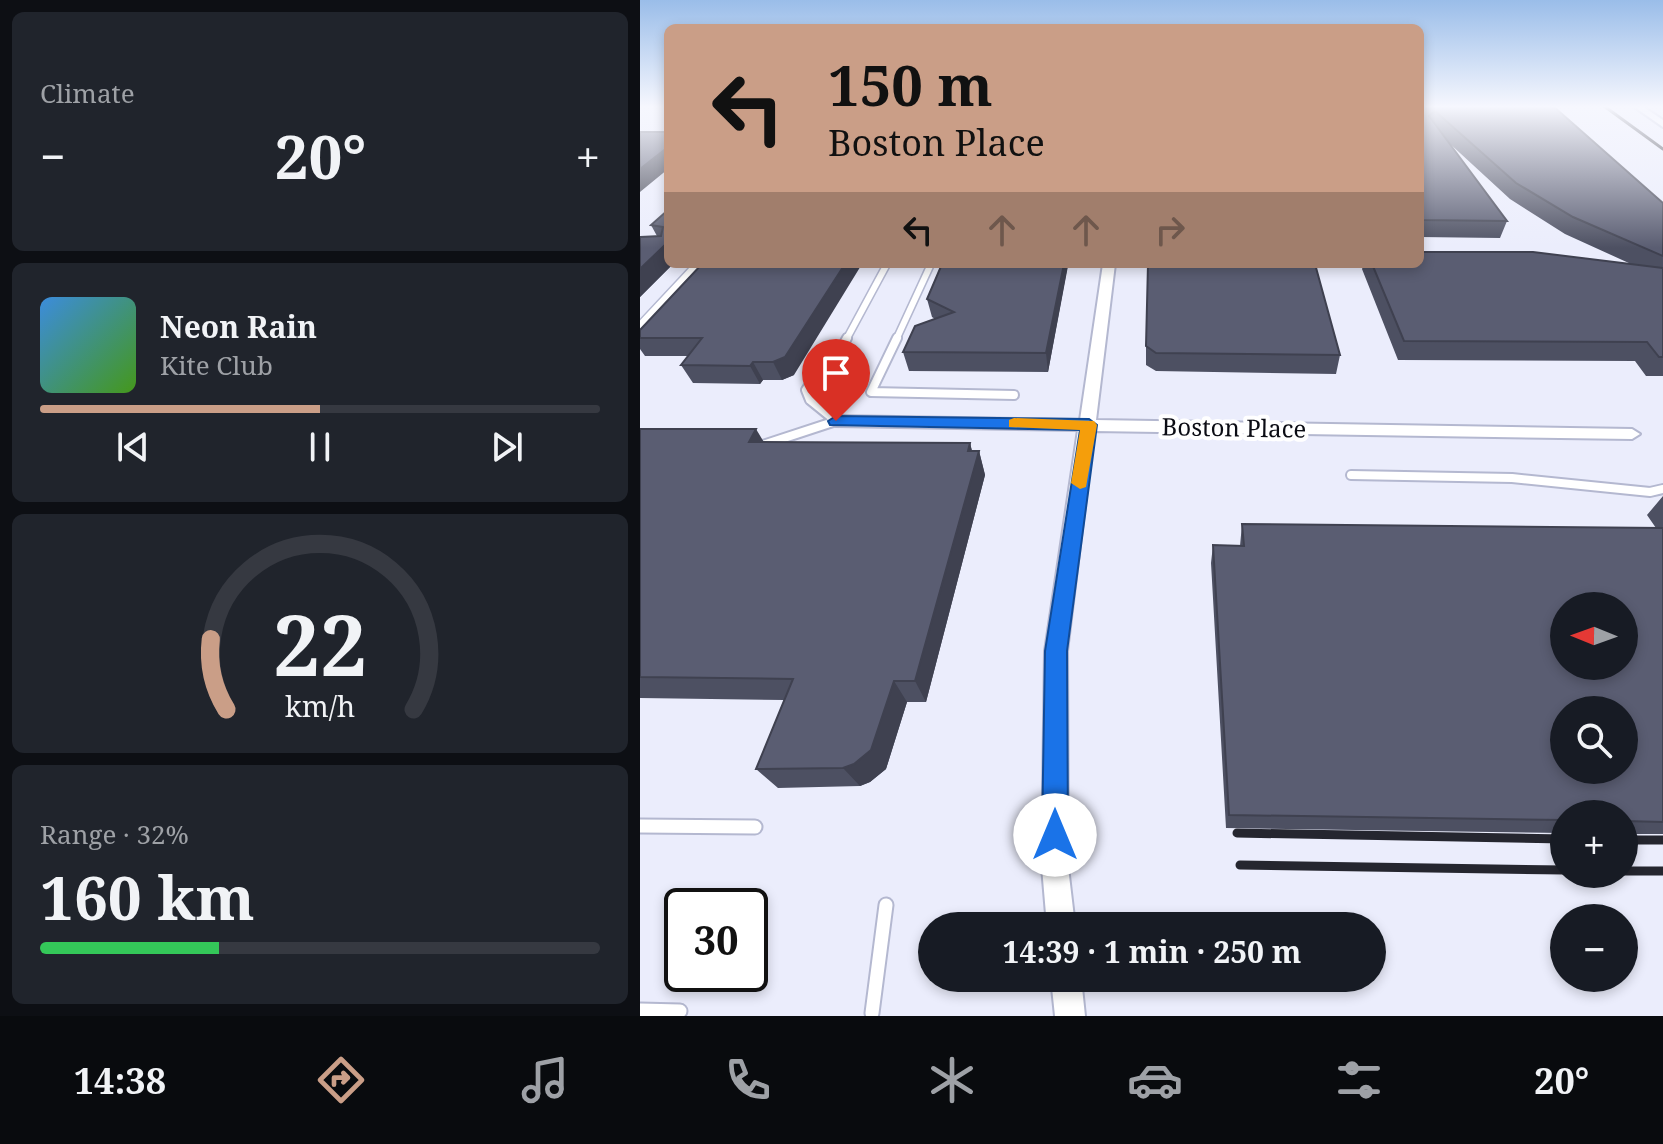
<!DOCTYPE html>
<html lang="en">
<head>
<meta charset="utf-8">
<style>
	body { margin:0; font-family:"Noto Serif",serif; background:#20242c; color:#f1f3f6; height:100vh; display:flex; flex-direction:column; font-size:30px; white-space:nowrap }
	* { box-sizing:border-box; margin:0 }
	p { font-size:26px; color:#9ea1a6 }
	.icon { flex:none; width:44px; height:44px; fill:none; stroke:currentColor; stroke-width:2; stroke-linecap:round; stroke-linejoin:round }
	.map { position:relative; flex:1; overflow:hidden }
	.details { display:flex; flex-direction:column; gap:12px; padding:12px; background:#0d0f14; width:640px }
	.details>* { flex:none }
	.banner { position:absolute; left:24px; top:24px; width:760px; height:244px; border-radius:12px; box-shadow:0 4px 12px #0003; background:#ca9e87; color:#111; overflow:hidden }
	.needle { width:52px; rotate:271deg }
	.tools { position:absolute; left:910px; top:592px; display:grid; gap:16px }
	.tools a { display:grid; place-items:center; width:88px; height:88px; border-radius:50%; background:#171b24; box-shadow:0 4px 12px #0003; font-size:40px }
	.speed { position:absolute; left:24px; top:888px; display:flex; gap:16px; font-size:40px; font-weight:700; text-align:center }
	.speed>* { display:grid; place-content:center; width:104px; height:104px; border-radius:50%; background:#171b24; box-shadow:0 4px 12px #0003; line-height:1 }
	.speed .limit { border:4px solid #111; border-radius:12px; background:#fff; color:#111 }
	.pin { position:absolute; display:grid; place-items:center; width:68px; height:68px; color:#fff; margin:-82px -34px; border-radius:50% 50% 50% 0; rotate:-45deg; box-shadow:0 0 8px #0007 }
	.pin .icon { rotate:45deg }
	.me { position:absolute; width:88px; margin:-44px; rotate:0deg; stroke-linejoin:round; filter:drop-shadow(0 0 6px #0008) }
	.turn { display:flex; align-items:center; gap:28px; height:168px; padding:0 32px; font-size:36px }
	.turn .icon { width:104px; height:104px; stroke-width:2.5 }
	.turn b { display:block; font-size:56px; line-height:68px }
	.lanes { display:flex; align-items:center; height:76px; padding:0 32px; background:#0003; justify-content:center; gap:40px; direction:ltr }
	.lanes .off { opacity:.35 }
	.big { font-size:60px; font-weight:700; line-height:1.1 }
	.details .card { flex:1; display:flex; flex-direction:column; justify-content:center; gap:12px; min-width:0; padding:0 28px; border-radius:12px; background:#20242c }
	.details .dial { align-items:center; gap:0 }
	.dial svg { height:208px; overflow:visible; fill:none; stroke:#363941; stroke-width:7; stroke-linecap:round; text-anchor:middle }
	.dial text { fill:#f1f3f6; stroke:none }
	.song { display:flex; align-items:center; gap:24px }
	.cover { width:96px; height:96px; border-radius:12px; background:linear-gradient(135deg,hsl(210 70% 55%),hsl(100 70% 35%)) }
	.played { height:8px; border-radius:4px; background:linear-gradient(90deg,#ca9e87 50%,#363941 50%) }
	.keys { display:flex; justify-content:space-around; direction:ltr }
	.heat { display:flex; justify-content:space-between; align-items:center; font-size:44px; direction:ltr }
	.charge { height:12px; border-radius:6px; background:linear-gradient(90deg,#34c759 32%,#363941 0) }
	.trip { position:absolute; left:278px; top:912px; width:468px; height:80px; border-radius:40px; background:#171b24; box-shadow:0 4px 12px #0003; font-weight:700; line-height:80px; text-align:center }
	.dock { display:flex; height:128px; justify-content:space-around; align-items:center; background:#090b0e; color:#9ea1a6 }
	.dock .icon { width:56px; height:56px }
	.dock .on { color:#ca9e87 }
	.dock b { font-size:36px; color:#f1f3f6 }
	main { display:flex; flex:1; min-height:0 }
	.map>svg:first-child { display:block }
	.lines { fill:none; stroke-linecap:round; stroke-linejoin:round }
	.service-far2-casing { stroke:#b4b8d0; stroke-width:9 }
	.service-far1-casing { stroke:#b4b8d0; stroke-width:12 }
	.service-casing { stroke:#b4b8d0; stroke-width:17 }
	.minor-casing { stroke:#b4b8d0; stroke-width:4 }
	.service-far2 { stroke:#fff; stroke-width:6 }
	.service-far1 { stroke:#fff; stroke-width:8 }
	.service { stroke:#fff; stroke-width:13 }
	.minor { fill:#fff; fill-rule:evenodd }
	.rail-far1 { stroke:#25262f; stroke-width:3 }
	.rail { stroke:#25262f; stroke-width:9 }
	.wall { fill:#4d5062 }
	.shaded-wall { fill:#3f4150 }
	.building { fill:#5a5d72; stroke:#3f4150; stroke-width:2; fill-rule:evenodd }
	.route { fill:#1a73e8; stroke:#114b97; stroke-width:2 }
	.slow { fill:#f59e0b }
	.labels { text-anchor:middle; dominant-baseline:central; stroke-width:8; stroke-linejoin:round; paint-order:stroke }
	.street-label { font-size:24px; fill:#0b0c14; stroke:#fff }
</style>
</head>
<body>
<main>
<section class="details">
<div class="card"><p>Climate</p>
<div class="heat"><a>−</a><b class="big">20°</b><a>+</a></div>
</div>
<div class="card">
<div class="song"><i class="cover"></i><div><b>Neon Rain</b><p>Kite Club</p></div></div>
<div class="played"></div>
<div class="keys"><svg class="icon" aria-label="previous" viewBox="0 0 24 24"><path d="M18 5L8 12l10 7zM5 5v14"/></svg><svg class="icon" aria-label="pause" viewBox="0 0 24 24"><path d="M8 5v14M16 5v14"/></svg><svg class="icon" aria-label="next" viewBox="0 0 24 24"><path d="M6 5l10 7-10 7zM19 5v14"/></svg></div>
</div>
<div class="card dial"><svg viewBox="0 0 100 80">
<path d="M14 69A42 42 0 1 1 86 69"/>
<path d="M14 69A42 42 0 0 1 8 42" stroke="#ca9e87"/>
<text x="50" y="56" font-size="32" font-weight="700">22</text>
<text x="50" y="72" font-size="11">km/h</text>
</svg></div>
<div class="card"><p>Range · 32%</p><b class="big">160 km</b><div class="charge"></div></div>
</section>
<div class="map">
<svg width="1023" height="1016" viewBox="0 0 1023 1016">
	<rect width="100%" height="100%" fill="#ebedfc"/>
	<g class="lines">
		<defs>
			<path id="service-far2" d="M 0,325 L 57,264
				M 206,340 L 247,264
				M 256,340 L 291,264"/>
			<path id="service-far1" d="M 257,338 L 231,392 L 374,395
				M 196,421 L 170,400 L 166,390 L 172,381 L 191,368 L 207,338
				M 123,445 L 196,421
				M 711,475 L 872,478 L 1010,492 L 1023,489"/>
			<path id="service" d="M 0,826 L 115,827
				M 0,1010 L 40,1011
				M 232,1013 L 246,905"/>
			<path id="minor" d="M 993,106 L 1002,106 L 1023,120 L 1023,127 Z
				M 463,264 L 475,264 L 456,420 L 992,429 L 1000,434 L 992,439 L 454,431 L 427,651 L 428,867 L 435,926 L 407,926 L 402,867 L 405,651 L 438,430 L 196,426 L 188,421 L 196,416 L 440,420 Z
				M 411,978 L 441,978 L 445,1016 L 415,1016 Z"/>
		</defs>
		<!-- service-far2 casing -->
		<use href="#service-far2" class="service-far2-casing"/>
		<!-- service-far1 casing -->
		<use href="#service-far1" class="service-far1-casing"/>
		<!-- service casing -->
		<use href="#service" class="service-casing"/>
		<!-- minor casing -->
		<use href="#minor" class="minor-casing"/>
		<!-- service-far2 -->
		<use href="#service-far2" class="service-far2"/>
		<!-- service-far1 -->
		<use href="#service-far1" class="service-far1"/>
		<!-- service -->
		<use href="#service" class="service"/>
		<!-- minor -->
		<use href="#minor" class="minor"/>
		<!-- rail-far1 -->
		<path class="rail-far1" d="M 964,106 L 1023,149"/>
		<!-- rail -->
		<path class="rail" d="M 597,833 L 924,839
			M 984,840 L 1023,840
			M 600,865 L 924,870
			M 984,871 L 1023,871"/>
	</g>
	<!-- wall -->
	<path class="wall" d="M 780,106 L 1023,203 L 1023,376 L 1006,376 L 995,361 L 758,360 L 722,269 L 724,264 L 991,264 L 925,234 L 870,199 L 808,142 L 867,221 L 860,238 L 780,237 Z
		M 28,210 L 33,264 L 0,297 L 0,237 L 17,236 L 11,225 Z
		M 62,264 L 154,375 L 142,380 L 123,380 L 120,384 L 53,383 L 41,365 L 48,356 L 5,356 L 0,349 L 0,330 Z
		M 302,264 L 428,264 L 408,372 L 269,371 L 263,352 L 295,319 L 292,317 L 287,299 Z
		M 506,346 L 700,355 L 696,374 L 516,371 L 506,365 Z
		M 0,429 L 124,442 L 330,443 L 332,451 L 339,451 L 345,475 L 286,702 L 267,702 L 246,769 L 230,782 L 220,786 L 138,788 L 116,769 L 144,700 L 0,698 Z
		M 1023,496 L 1023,834 L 984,834 L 984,814 L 924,814 L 924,833 L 586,828 L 571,563 L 573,545 L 600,546 L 602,524 L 1016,528 L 1007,515 Z"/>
	<!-- shaded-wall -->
	<path class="shaded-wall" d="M 28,147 L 28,169 L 0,192 L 0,169 Z
		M 28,242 L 28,264 L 33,264 L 0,297 L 0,269 Z
		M 205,264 L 222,264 L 154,375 L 142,380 L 133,362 Z
		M 424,264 L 428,264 L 428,266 L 408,372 L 406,353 Z
		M 113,362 L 123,380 L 120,384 L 110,366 Z
		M 116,429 L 131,454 L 109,442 Z
		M 330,443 L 335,464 L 339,451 L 345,475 L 286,702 L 275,681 Z
		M 254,681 L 267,702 L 246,769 L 230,782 L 220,786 L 203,768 Z"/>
	<!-- building -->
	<path class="building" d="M 780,106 L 913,106 L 1023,203 L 1023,256 L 933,217 L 876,183 L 795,111 L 789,116 L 867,221 L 780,220 Z
		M 0,132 L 28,132 L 28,147 L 0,169 Z
		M 28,210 L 28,242 L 0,269 L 0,237 L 21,236 L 23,227 L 11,225 Z
		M 780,252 L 893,252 L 1023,268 L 1023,357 L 1019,357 L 1007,342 L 764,341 L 732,264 L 780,264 Z
		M 62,264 L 205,264 L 145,357 L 133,362 L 113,362 L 110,366 L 41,365 L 62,338 L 0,338 L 0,330 Z
		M 302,264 L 424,264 L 406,353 L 263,352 L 275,326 L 314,312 L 287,299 Z
		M 508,264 L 675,264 L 700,355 L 516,353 L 506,346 Z
		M 0,429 L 116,429 L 109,442 L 330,443 L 328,451 L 339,451 L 275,681 L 254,681 L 231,750 L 214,764 L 203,768 L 116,769 L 153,679 L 0,677 Z
		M 602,524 L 1023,528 L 1023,822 L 984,821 L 984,814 L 924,814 L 924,820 L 589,815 L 573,545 L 604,546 ZM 924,606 L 984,606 L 984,666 L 924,666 ZM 924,710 L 984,710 L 984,770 L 924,770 Z"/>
	<!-- sky -->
	<linearGradient id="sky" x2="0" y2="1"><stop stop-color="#9abde9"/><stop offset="0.43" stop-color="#f6f7fe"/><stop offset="1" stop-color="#f6f7fe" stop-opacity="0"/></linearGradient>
	<rect width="1023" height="248" fill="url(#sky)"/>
	<!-- route -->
	<path class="route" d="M 196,416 L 449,419 L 457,425 L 427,651 L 428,835 L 424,845 L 415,849 L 406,845 L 402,835 L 405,651 L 440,430 L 190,425 L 188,421 Z"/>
	<!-- slow -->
	<path class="slow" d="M 374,418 L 454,421 L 457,425 L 446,487 L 440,489 L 431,483 L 440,430 L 369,427 L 369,420 Z"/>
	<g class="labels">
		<!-- street labels -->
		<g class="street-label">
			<text transform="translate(594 427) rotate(1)">Boston Place</text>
		</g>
	</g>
</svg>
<div class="tools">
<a><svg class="needle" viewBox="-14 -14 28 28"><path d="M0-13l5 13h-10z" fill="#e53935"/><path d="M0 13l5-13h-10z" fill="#9ea1a6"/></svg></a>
<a><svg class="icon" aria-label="search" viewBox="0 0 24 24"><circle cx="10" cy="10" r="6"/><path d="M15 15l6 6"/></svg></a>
<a>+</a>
<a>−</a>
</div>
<div class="speed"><div class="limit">30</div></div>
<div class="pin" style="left:196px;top:421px;background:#d93025"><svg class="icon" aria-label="arrive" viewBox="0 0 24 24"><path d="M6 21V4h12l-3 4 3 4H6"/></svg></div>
<svg class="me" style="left:415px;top:835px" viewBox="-20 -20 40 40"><circle r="19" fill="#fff"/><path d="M0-13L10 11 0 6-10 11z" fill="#1a73e8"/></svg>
<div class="trip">14:39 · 1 min · 250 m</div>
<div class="banner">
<div class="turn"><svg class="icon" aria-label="left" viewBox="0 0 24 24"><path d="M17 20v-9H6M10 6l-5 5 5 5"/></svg><div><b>150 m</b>Boston Place</div></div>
<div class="lanes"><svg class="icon" aria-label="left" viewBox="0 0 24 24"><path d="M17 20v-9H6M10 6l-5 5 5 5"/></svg><svg class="icon off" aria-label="ahead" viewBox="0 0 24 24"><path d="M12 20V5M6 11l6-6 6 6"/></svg><svg class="icon off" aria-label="ahead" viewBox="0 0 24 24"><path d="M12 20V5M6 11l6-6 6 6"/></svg><svg class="icon off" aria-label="right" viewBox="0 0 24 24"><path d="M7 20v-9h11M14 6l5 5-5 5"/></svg></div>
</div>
</div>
</main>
<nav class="dock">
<b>14:38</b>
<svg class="icon on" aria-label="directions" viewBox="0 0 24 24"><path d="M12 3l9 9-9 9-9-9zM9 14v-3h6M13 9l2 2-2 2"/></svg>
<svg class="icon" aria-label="music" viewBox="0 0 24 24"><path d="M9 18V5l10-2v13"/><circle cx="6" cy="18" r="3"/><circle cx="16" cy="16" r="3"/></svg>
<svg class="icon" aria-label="phone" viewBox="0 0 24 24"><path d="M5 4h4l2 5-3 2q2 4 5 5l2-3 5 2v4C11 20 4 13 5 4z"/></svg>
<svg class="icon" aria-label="climate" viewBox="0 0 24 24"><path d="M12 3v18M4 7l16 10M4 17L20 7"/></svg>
<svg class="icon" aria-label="car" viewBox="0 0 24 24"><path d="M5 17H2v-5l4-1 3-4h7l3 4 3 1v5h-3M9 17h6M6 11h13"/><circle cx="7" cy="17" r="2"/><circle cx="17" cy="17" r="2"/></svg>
<svg class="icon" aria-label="filters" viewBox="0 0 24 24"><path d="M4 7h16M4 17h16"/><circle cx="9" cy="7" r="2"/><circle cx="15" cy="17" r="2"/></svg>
<b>20°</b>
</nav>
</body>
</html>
